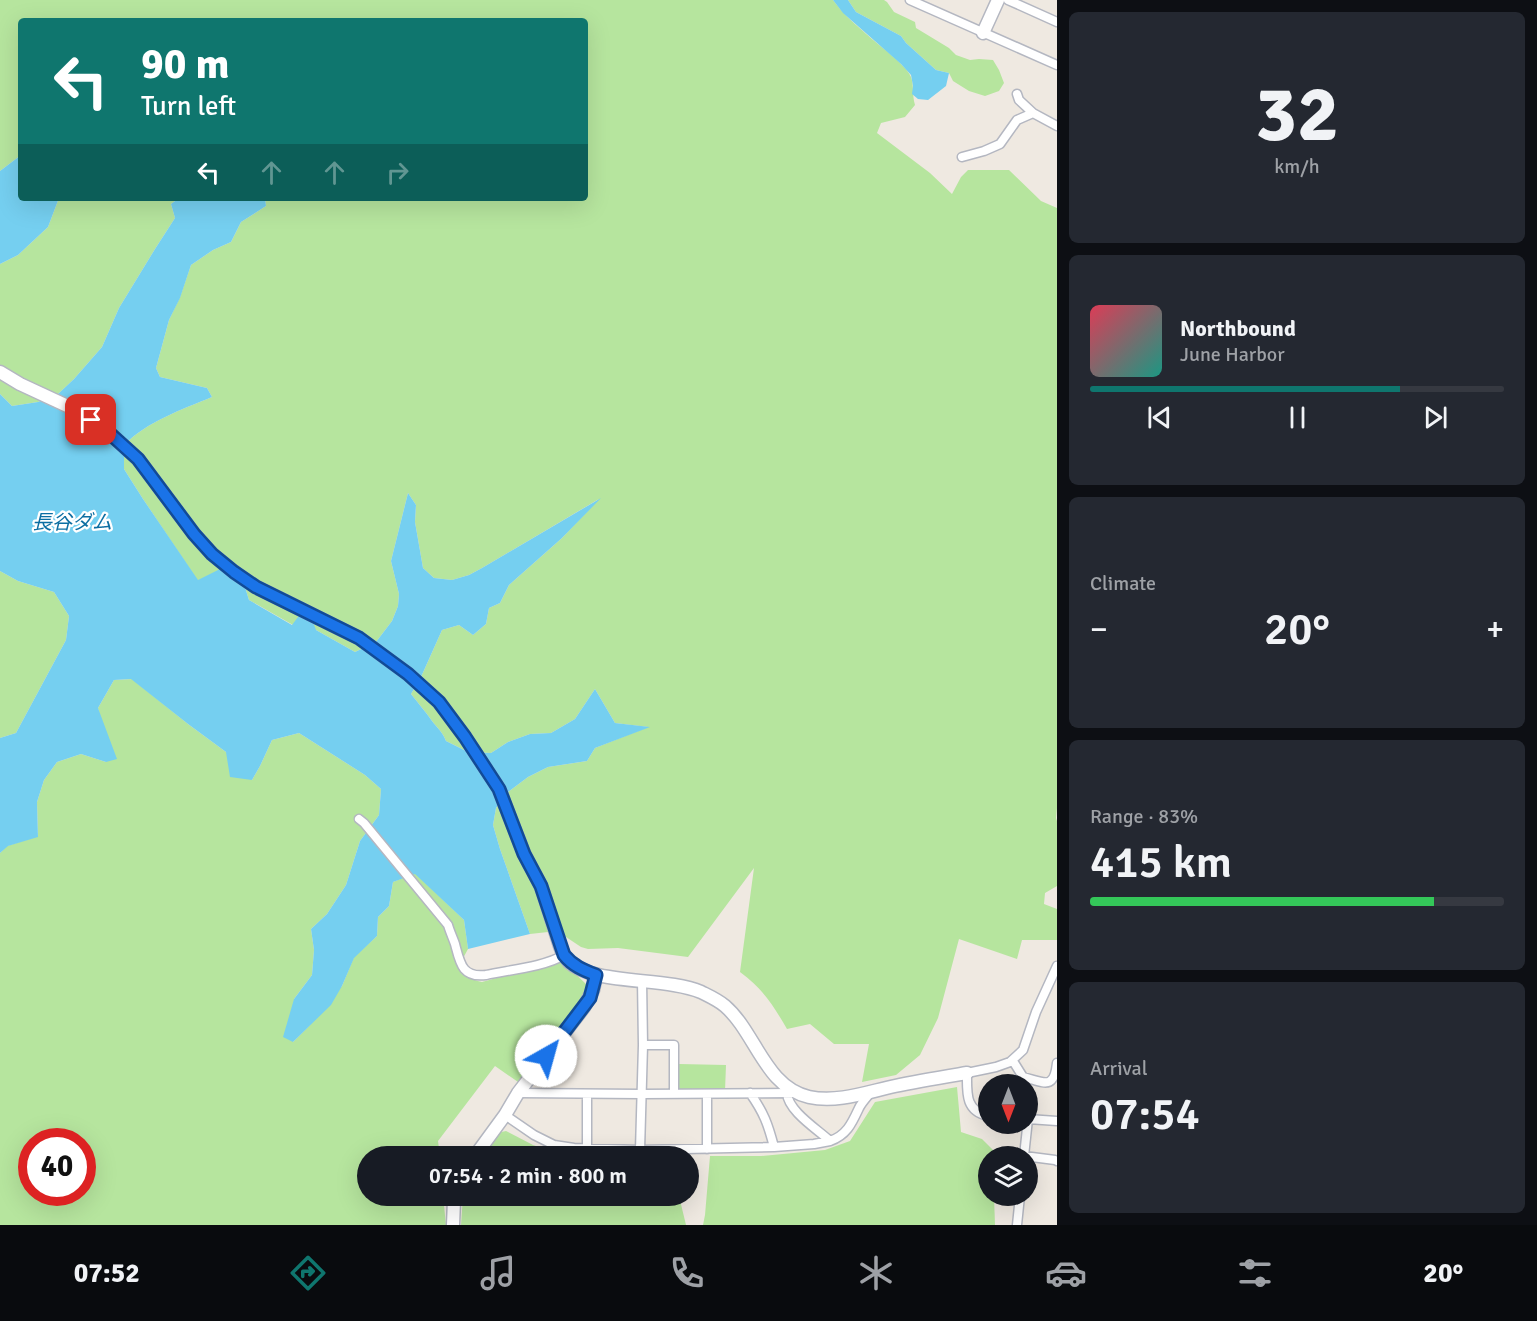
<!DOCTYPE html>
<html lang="en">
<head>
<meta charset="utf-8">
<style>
	body { margin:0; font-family:Signika,"Noto Sans JP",sans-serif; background:#242831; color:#f1f3f6; height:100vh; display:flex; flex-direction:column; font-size:22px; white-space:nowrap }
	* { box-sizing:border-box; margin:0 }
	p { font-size:20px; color:#9ea1a6 }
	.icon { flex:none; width:33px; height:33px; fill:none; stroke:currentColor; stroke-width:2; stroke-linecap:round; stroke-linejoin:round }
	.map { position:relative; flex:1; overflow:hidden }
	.sheet { display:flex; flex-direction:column; gap:12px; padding:12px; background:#0d0f14; width:480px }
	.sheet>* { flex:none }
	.guide { position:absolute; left:18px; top:18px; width:570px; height:183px; border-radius:6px; box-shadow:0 6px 24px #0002; background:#0f766e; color:#fff; overflow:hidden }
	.needle { width:39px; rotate:180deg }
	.fabs { position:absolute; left:978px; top:1074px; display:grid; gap:12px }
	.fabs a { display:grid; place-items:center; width:60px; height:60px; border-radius:50%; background:#171b24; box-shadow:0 6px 24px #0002; font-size:30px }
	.speed { position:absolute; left:18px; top:1128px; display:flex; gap:12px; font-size:30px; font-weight:700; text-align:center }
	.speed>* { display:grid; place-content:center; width:78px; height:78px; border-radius:50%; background:#171b24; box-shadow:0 6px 24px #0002; line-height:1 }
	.speed .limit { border:9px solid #d22; background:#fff; color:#111 }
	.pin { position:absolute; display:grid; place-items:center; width:51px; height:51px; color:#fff; margin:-26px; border-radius:12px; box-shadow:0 3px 9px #0006 }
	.me { position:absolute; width:66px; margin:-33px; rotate:38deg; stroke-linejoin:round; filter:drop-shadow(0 0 4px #0008) }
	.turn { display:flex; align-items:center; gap:21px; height:126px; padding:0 24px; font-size:27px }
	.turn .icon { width:78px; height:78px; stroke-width:2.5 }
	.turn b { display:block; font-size:42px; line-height:51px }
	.lanes { display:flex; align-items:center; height:57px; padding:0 24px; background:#0003; justify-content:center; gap:30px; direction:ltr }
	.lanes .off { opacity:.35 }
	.big { font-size:45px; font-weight:600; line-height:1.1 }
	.sheet .widget { flex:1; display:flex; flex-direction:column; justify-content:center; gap:9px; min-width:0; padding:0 21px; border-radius:9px; background:#242831 }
	.sheet .dial { align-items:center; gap:0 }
	.dial b { font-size:78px; line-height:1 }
	.song { display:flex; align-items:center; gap:18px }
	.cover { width:72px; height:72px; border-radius:9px; background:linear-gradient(135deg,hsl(350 70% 55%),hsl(170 70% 35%)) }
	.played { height:6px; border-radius:3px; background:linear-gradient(90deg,#0f766e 75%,#363941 75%) }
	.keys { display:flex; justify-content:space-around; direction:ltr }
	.heat { display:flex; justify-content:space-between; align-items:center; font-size:33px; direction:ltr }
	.charge { height:9px; border-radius:4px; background:linear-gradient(90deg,#34c759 83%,#363941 0) }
	.trip { position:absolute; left:357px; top:1146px; width:342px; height:60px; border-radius:30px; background:#171b24; box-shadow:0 6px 24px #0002; font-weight:600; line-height:60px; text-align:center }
	.menu { display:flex; height:96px; justify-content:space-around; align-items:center; background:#090b0e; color:#9ea1a6 }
	.menu .icon { width:42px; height:42px }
	.menu .current { color:#0f766e }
	.menu b { font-size:27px; color:#f1f3f6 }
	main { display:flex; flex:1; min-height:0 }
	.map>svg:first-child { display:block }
	.green { fill:#b6e59e; fill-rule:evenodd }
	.water { fill:#75cff0 }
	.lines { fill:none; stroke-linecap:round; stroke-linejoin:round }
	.street-casing { stroke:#b4b7c1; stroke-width:11 }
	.secondary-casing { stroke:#b4b7c1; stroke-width:15 }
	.street { stroke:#fff; stroke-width:8 }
	.secondary { stroke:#fff; stroke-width:12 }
	.route-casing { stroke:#114b97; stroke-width:15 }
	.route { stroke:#1a73e8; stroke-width:10 }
	.labels { text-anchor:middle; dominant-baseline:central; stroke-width:4.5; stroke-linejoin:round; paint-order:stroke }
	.water-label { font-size:20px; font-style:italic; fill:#0d6fa3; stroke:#fff }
</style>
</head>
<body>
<main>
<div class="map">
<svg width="1057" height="1225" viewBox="0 0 1057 1225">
	<rect width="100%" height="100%" fill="#efe9e1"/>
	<!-- green -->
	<path class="green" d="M 0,0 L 833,0 C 842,12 852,22 863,31 C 874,42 906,64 911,77 C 914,85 912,95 915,105 L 905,117 L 881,123 L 877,133 L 930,173 L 952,194 L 961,177 L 968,170 L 1009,170 L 1041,201 L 1057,208 L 1057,808 L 1056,818 L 1057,821 L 1057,886 L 1045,893 L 1044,904 L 1057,909 L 1057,940 L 1022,940 L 1017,959 L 959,939 L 938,1018 L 920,1055 L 896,1075 L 862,1082 L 869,1044 L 834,1044 L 810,1024 L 787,1029 C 773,1005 763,989 740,972 L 754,868 L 688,957 L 618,948 L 588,949 L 581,947 L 557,931 L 530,934 L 500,849 L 493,825 L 496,808 L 508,792 L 528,777 L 548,767 L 587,761 L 595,748 L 648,727 L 615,723 L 595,689 L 575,719 L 551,733 L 530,734 L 508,742 L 491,753 L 468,752 L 446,741 C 442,731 438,729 432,721 C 425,711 418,703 411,694 L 421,677 L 442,630 L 459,625 L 473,635 L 486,624 L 489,608 L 500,603 L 509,585 L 562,538 L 599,499 L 482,568 L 469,575 L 452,580 L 434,578 L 423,568 L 415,522 L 416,505 L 408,493 L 391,561 L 399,594 L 398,606 L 392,621 L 376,642 L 355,652 L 316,630 L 293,625 L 249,600 L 243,581 L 198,581 L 143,499 L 124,469 L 124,445 C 148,421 181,410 212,397 L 207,388 L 160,377 L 156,368 L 169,320 L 180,297 L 191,265 L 213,250 L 231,242 L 241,222 L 266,206 L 265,198 L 585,198 L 585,21 L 21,21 L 21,155 L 0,171 Z
		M 848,0 L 884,0 L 887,2 L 894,12 L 915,22 L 916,28 L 949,48 L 956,55 L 970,60 L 979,59 L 993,60 L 999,70 L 1004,83 L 999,91 L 985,96 L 969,91 L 953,81 L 949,73 L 936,70 L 906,43 L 901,36 L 856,12 Z
		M 59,198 L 179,198 L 171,204 L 175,218 L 155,249 L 119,308 L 102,347 L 74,379 L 58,394 L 38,402 L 12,406 L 0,394 L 0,264 L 18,255 L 48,227 Z
		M 0,571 L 18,581 L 54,592 L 69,616 L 66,640 L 16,733 L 0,738 Z
		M 132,679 L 188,724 L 226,752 L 252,780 L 260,766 L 272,740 L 299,733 L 365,775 L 381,789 L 379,815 L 360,841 L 346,885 L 327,914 L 311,929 L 314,950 L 312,975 L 294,999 L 293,1042 L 310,1025 L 342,986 L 354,957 L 377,936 L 378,917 L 389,906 L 393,882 L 415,873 L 464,920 L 468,949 L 461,962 L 461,971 C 467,977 473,980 482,982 L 561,960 L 586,984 L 587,997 L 521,1084 L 495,1066 L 438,1141 L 440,1156 L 368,1156 L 368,1196 L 443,1196 L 446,1225 L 0,1225 L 0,853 L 7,846 L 38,836 L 37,802 L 44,780 L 57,762 L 81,754 L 106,762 L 98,708 L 114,680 ZM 32,1142 L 82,1142 L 82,1192 L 32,1192 Z
		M 679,1064 L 726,1065 L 725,1091 L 678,1090 Z
		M 957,1087 L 961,1132 L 982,1139 L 999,1156 L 988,1156 L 988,1196 L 994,1196 L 995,1225 L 703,1225 L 705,1215 L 710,1156 L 761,1156 L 825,1150 L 850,1141 L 875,1102 Z
		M 506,1131 L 533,1145 L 563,1155 L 590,1156 L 483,1156 L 497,1133 Z
		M 463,1196 L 679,1196 L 686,1225 L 461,1225 Z"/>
	<!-- water -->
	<path class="water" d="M 833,0 L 848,0 L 856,12 L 901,36 L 906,43 L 936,70 L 949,73 L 946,86 L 928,100 L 918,99 L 912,94 L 913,86 L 911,75 L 901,64 L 843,13 Z
		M 21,155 L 21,198 L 59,198 L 48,227 L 18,255 L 0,264 L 0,171 Z
		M 179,198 L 265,198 L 266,206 L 241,222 L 231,242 L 213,250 L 191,265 L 180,298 L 169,320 L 156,368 L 160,377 L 207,388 L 212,397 C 181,410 148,421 124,445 L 124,469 L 143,499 L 198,580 L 222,568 L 243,581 L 249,600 L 292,625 L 301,613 L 311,617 L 316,630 L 355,652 L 376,642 L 392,621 L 398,606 L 399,594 L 391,561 L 408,493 L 416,505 L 415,522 L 423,568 L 434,578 L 452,580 L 469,575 L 482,568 L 601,498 L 562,538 L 509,585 L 500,603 L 489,608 L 486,624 L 473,635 L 459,625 L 442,630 L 421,677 L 411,694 C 418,703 425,711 432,721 C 438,729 442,731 446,741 L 468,752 L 491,753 L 508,742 L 530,734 L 551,733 L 575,719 L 595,689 L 615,723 L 650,727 L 595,748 L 587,761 L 548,767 L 528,777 L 508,792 L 496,808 L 493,825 L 500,849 L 530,934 L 468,949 L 464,920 L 415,874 L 393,882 L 389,906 L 378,917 L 377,936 L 354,958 L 342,986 L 331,1005 L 293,1042 L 283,1037 L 294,999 L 312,975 L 314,950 L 311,929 L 327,914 L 346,885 L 360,841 L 379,815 L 381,789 L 365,775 L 299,733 L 272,740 L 260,766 L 252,780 L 230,777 L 226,752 L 188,724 L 131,679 L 114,680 L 98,708 L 117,759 L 106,762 L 81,754 L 57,762 L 44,780 L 37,802 L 38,837 L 8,846 L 0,853 L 0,738 L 16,733 L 66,640 L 69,616 L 54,592 L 18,581 L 0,571 L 0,394 L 12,406 L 38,402 L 58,394 L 74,379 L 102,347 L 119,308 L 155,249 L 175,218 L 171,204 Z"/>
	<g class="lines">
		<defs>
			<path id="street" d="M 910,0 L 1057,65
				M 1008,0 L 1057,22
				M 1017,94 L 1019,100 L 1033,113
				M 962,157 L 984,151 L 1000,144 L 1017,120 L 1033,113 L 1057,126
				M 359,819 L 364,823 L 448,925 C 450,932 453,938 455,944 C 460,963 462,978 486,975 C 508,970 544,967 564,955
				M 643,1045 L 674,1045 L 674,1094
				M 1013,1061 L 1023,1077 C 1044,1082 1054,1091 1057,1063
				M 518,1093 L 641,1094 L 792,1093
				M 750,1093 C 764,1113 768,1124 774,1147
				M 587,1094 L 587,1148
				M 707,1094 L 707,1149
				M 505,1115 L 534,1135 L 554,1145 L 574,1148 L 640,1150 L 774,1147 L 814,1144 L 830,1141 C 817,1129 788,1111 787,1093
				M 988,1116 C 965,1111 967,1093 967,1073 L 996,1067 L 1010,1062 L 1023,1050 L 1036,1012 L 1057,966
				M 1028,1119 L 1057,1121
				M 830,1141 C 847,1135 852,1123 859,1108 C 862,1102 867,1097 871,1092
				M 640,1150 L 643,1045 L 642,980
				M 1024,1156 L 1028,1119
				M 1024,1156 L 1055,1160 L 1057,1161
				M 1017,1225 L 1020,1196"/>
			<path id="secondary" d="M 983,33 L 998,0
				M 0,372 L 20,384 L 76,410 L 106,430 L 138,459 L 194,534 L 212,554 L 234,572 L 256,587 L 359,638 L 408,674 L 439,702 L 465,737 L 499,789 L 524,854 L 541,886 L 560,946 C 562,952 565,957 569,962 C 593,985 666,977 701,992 C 709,996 718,1000 725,1006 C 756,1033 765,1087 809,1097 C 838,1103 867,1092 895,1086 C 918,1081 943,1077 967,1073
				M 475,1156 L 505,1115 L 518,1093 L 584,1007 L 593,990 L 596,975
				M 453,1225 L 454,1200 L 455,1196"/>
		</defs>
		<!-- street casing -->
		<use href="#street" class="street-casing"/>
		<!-- secondary casing -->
		<use href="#secondary" class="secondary-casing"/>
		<!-- street -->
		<use href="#street" class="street"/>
		<!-- secondary -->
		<use href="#secondary" class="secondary"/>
	</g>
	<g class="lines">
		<defs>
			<path id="route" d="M 91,420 L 106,430 L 138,459 L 194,534 L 212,554 L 234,572 L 256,587 L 359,638 L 408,674 L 439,702 L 465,737 L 499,789 L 524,854 L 541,886 L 564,955 C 573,966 583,970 596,975 L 590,998 L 546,1056"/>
		</defs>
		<!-- route casing -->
		<use href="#route" class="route-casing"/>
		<!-- route -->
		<use href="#route" class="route"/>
	</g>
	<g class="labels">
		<!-- water labels -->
		<g class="water-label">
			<text x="72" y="522">長谷ダム</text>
		</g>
	</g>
</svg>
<div class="fabs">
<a><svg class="needle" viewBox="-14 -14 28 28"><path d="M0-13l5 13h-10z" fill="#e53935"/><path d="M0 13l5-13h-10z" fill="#9ea1a6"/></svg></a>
<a><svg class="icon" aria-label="layers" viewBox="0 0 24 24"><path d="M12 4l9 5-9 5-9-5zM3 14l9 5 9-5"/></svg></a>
</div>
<div class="speed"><div class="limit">40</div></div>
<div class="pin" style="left:91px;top:420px;background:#d93025"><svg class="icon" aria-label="arrive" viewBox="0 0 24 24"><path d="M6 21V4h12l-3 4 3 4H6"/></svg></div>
<svg class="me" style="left:546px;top:1056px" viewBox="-20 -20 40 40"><circle r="19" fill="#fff"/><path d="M0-13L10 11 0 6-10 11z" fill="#1a73e8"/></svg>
<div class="trip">07:54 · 2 min · 800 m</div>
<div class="guide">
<div class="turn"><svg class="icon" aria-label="left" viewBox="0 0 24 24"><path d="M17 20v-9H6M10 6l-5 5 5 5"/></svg><div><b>90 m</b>Turn left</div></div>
<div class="lanes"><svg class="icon" aria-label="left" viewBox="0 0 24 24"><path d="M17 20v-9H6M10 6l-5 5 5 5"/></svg><svg class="icon off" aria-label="ahead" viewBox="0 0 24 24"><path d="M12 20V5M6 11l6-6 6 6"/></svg><svg class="icon off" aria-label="ahead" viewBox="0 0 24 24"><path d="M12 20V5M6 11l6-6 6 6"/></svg><svg class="icon off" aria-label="right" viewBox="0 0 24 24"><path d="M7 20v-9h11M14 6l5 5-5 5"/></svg></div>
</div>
</div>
<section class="sheet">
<div class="widget dial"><b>32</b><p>km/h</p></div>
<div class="widget">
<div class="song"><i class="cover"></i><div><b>Northbound</b><p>June Harbor</p></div></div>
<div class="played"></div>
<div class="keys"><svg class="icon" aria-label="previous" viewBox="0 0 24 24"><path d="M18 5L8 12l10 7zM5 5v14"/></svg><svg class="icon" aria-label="pause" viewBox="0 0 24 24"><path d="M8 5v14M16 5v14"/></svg><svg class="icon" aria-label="next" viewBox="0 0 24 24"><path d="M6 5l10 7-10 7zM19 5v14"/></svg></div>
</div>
<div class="widget"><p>Climate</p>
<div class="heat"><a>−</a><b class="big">20°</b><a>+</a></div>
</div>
<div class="widget"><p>Range · 83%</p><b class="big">415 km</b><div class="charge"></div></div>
<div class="widget"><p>Arrival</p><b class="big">07:54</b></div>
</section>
</main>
<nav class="menu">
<b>07:52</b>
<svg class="icon current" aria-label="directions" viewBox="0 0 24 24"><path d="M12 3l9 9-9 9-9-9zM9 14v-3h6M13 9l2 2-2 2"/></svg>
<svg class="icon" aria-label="music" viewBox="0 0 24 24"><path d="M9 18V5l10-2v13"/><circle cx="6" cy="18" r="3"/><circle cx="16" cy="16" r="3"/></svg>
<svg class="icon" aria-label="phone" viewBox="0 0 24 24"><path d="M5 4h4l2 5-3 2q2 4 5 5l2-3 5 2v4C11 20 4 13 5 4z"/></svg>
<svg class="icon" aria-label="climate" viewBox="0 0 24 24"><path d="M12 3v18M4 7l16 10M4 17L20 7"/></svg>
<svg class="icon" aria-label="car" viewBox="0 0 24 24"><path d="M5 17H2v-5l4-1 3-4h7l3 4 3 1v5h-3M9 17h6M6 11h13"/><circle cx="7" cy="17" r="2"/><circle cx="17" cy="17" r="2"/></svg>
<svg class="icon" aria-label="filters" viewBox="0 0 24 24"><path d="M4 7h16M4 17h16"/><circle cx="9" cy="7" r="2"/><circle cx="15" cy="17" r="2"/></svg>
<b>20°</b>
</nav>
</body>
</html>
